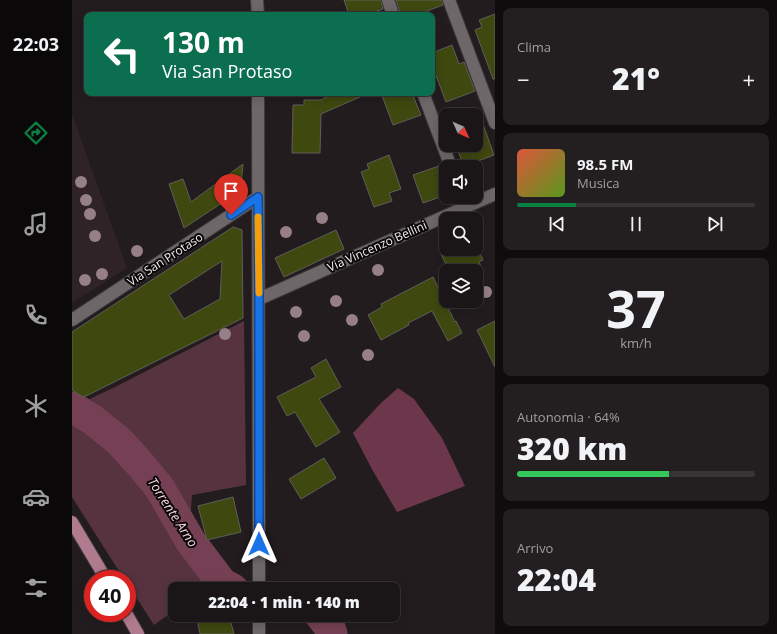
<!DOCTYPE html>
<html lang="it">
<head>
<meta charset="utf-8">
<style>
	body { margin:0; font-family:"Open Sans",sans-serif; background:#231e1f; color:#f1f3f6; height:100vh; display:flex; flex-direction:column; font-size:15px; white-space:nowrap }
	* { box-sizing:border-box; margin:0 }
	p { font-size:13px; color:#9f9fa1 }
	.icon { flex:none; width:22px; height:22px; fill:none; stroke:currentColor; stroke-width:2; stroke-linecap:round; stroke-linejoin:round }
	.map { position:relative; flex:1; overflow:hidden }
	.details { display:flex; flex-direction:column; gap:8px; padding:8px; background:#0e0c0c; width:282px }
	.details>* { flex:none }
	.banner { position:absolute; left:12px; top:12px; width:351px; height:84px; border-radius:8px; box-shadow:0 2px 10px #0003,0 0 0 1px #383435; background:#0b6e4f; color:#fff; overflow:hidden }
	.needle { width:26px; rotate:135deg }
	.fabs { position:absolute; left:367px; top:108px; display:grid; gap:8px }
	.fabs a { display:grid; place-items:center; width:44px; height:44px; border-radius:8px; background:#1a1516; box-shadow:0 2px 10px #0003,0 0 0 1px #383435; font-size:20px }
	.speed { position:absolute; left:12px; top:570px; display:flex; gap:8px; font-size:20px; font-weight:700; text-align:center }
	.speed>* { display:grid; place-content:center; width:52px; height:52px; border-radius:50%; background:#1a1516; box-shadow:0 2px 10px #0003,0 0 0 1px #383435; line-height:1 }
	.speed .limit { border:6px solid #d22; background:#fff; color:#111 }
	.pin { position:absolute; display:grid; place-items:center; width:34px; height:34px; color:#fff; margin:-41px -17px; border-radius:50% 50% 50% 0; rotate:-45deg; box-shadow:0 0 4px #0007 }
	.pin .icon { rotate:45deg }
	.me { position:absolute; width:44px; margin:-22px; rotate:0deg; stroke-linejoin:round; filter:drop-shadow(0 0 3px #0008) }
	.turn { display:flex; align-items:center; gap:14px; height:84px; padding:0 12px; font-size:18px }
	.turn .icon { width:52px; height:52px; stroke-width:2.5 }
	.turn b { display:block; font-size:28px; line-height:34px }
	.big { font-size:30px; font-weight:800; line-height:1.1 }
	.details .card { flex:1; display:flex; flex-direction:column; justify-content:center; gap:6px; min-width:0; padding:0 14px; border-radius:8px; background:#231e1f }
	.details .dial { align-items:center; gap:0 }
	.dial b { font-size:52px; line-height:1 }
	.song { display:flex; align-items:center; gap:12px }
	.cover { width:48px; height:48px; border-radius:6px; background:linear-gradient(135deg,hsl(10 70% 55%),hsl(90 70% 35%)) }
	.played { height:4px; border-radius:2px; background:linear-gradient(90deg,#0b8043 25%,#383435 25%) }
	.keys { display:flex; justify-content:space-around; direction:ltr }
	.heat { display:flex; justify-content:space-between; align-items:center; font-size:22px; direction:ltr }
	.charge { height:6px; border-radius:3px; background:linear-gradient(90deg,#34c759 64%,#383435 0) }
	.trip { position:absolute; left:96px; top:582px; width:232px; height:40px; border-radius:8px; background:#1a1516; box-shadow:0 2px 10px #0003,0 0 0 1px #383435; font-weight:800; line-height:40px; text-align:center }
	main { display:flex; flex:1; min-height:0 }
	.tab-bar { display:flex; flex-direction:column; width:72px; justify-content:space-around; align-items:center; background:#0a0809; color:#9f9fa1 }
	.tab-bar .icon { width:28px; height:28px }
	.tab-bar .selected { color:#0b8043 }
	.tab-bar b { font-size:18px; color:#f1f3f6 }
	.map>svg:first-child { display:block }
	.built { fill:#2f2327 }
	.green { fill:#56333f }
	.forest { fill:#6c374b }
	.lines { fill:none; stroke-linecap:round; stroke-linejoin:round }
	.river { stroke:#754053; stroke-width:31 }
	.building { fill:#3e480f; stroke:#5e5f59; fill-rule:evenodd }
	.minor-casing { stroke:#3e3a3b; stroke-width:14 }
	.tertiary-casing { stroke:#3e3a3b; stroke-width:14 }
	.primary-casing { stroke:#3e3a3b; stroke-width:14 }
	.minor { stroke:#6e6769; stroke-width:12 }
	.tertiary { stroke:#6e6769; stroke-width:12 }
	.primary { stroke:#b07b8e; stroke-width:12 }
	.tree { fill:#967f86 }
	.route-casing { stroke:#114b97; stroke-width:10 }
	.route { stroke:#1a73e8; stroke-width:7 }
	.slow { stroke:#f59e0b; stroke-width:7 }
	.labels { text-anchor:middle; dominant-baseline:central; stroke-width:4; stroke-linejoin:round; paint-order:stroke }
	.street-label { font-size:12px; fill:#f4eff0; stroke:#0a0708 }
	.water-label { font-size:13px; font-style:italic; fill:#f8d4df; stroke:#0a0708 }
</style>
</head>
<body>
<main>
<nav class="tab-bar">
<b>22:03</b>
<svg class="icon selected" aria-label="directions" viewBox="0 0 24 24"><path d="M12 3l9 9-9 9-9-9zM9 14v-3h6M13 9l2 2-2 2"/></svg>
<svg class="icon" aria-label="music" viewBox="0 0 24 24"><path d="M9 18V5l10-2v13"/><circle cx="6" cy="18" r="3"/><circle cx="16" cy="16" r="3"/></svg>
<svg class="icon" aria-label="phone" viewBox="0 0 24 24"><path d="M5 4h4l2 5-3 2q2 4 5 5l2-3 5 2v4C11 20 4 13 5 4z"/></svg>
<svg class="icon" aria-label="climate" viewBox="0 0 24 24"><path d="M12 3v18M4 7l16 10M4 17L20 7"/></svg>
<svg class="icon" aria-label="car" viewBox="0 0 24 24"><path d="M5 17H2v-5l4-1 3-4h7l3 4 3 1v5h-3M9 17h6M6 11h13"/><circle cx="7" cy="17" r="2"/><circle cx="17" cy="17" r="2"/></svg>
<svg class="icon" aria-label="filters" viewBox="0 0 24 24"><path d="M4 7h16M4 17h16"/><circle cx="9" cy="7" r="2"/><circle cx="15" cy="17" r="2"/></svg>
</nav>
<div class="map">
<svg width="423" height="634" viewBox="0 0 423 634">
	<rect width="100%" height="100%" fill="#221c1e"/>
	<!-- built -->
	<path class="built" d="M 0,114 L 55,268 L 0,303 Z"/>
	<!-- green -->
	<path class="green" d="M 172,321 L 174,485 L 120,495 L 118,522 L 104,530 L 140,584 L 133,589 L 103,589 L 103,610 L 82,625 L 55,583 L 55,579 L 52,579 L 0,497 L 0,399 L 7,404 L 45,386 Z"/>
	<!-- forest -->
	<path class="forest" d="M 326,388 L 342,399 L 370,438 L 393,486 L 325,512 L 301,471 L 281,433 L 309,403 Z"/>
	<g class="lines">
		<!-- river -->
		<path class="river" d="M 0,407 L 21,420 L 47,441 L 68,464 L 87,487 L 119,542 L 150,583 L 161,589
			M 248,615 L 258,628 L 260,634"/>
	</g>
	<!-- building -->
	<path class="building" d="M 272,0 L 309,0 L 311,9 L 293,15 L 277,15 Z
		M 324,0 L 370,0 L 371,5 L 344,15 L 329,15 Z
		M 423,14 L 423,79 L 421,79 L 403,30 L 410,27 L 407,20 Z
		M 380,45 L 387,64 L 392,62 L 403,91 L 374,102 L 360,65 L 360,53 Z
		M 262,93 L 297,93 L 249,114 L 248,153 L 220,153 L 221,105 L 232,105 L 232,100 L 249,100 Z
		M 309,93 L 340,93 L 349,115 L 321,125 Z
		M 404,110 L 406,110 L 422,155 L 406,161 L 408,167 L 392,167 L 385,148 L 394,145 L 404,145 Z
		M 317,155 L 329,189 L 317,193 L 320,201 L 302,207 L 289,172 L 297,169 L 295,164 Z
		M 171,164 L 169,185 L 165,193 L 112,228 L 97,184 L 111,179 L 119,202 Z
		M 367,166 L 374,185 L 374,195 L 351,203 L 341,175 Z
		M 161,227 L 170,230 L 171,318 L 16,395 L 11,397 L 0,390 L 0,332 ZM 150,261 L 148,299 L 112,319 L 97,295 Z
		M 264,230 L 272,249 L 212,277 L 203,258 Z
		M 379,249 L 406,249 L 411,260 L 407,262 L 411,271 L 377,271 L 369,254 Z
		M 361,277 L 383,322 L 384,321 L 390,333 L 376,341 L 360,311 L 336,323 L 337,325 L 309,340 L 296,315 L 310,307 L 309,304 Z
		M 423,321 L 423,367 L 405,330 Z
		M 254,359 L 269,387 L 247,399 L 268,432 L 244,447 L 223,412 L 215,416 L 205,397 L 244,377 L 239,368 Z
		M 252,458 L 264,478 L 229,499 L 217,479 Z
		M 161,497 L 169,532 L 135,540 L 126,506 Z
		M 124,615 L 157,615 L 162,634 L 128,634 Z"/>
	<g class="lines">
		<defs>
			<path id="minor" d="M 316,0 L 321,15
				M 377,0 L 423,123
				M 351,93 L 379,167
				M 187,299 L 423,194
				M 0,320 L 186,197"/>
			<path id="tertiary" d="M 185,0 L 186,15
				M 186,93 L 187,589
				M 187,634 L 187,615"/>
			<path id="primary" d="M 0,522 L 34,579
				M 54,613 L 66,634"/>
		</defs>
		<!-- minor casing -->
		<use href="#minor" class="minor-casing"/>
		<!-- tertiary casing -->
		<use href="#tertiary" class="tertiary-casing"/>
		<!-- primary casing -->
		<use href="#primary" class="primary-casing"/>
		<!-- minor -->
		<use href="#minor" class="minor"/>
		<!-- tertiary -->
		<use href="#tertiary" class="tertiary"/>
		<!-- primary -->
		<use href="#primary" class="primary"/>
	</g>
	<!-- trees -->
	<g class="tree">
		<circle cx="9" cy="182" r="6"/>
		<circle cx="14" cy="200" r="6"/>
		<circle cx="18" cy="214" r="6"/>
		<circle cx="250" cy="218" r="6"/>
		<circle cx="214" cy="232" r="6"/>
		<circle cx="23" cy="236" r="6"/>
		<circle cx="65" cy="251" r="6"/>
		<circle cx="306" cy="270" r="6"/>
		<circle cx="30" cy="274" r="6"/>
		<circle cx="13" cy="280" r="6"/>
		<circle cx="414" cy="292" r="6"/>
		<circle cx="264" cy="301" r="6"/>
		<circle cx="224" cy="312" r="6"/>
		<circle cx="280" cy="320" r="6"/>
		<circle cx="153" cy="334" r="6"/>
		<circle cx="232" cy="336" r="6"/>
		<circle cx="296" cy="355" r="6"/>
	</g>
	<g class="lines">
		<defs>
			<path id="route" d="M 159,215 L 186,197 L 187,299 L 187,544"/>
		</defs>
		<!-- route casing -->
		<use href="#route" class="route-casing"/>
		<!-- route -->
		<use href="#route" class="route"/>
		<!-- slow -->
		<path class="slow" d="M 186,217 L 187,293"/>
	</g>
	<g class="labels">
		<!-- street labels -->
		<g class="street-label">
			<text transform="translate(305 246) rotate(-24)">Via Vincenzo Bellini</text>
			<text transform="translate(93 259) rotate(-33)">Via San Protaso</text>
		</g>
		<!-- water labels -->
		<g class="water-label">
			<text transform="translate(101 512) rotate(57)">Torrente Arno</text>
		</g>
	</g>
</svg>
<div class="fabs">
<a><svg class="needle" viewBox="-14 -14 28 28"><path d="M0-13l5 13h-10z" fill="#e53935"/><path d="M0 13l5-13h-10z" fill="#9f9fa1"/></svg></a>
<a><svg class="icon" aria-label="sound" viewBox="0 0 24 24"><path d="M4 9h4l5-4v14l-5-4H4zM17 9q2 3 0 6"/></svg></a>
<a><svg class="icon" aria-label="search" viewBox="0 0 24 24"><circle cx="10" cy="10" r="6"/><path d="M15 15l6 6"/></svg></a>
<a><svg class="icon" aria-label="layers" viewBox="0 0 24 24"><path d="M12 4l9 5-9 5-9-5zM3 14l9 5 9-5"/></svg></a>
</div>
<div class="speed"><div class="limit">40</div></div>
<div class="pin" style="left:159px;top:215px;background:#d93025"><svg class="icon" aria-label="arrive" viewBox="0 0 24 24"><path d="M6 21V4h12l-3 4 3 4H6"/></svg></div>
<svg class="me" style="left:187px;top:544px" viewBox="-20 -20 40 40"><path d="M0-17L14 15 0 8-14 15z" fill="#1a73e8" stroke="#fff" stroke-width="4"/></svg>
<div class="trip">22:04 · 1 min · 140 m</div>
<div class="banner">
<div class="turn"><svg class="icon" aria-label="left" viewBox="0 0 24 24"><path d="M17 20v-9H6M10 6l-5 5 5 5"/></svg><div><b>130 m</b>Via San Protaso</div></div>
</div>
</div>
<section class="details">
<div class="card"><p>Clima</p>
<div class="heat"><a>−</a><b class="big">21°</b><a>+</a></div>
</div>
<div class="card">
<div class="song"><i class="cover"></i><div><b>98.5 FM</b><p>Musica</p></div></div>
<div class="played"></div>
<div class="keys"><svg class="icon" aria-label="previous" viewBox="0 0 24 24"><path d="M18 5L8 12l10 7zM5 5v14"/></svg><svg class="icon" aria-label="pause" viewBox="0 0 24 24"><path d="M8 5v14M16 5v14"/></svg><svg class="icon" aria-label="next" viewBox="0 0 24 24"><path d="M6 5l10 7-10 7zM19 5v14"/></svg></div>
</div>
<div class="card dial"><b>37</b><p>km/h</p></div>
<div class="card"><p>Autonomia · 64%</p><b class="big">320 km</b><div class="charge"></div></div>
<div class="card"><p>Arrivo</p><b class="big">22:04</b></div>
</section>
</main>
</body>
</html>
